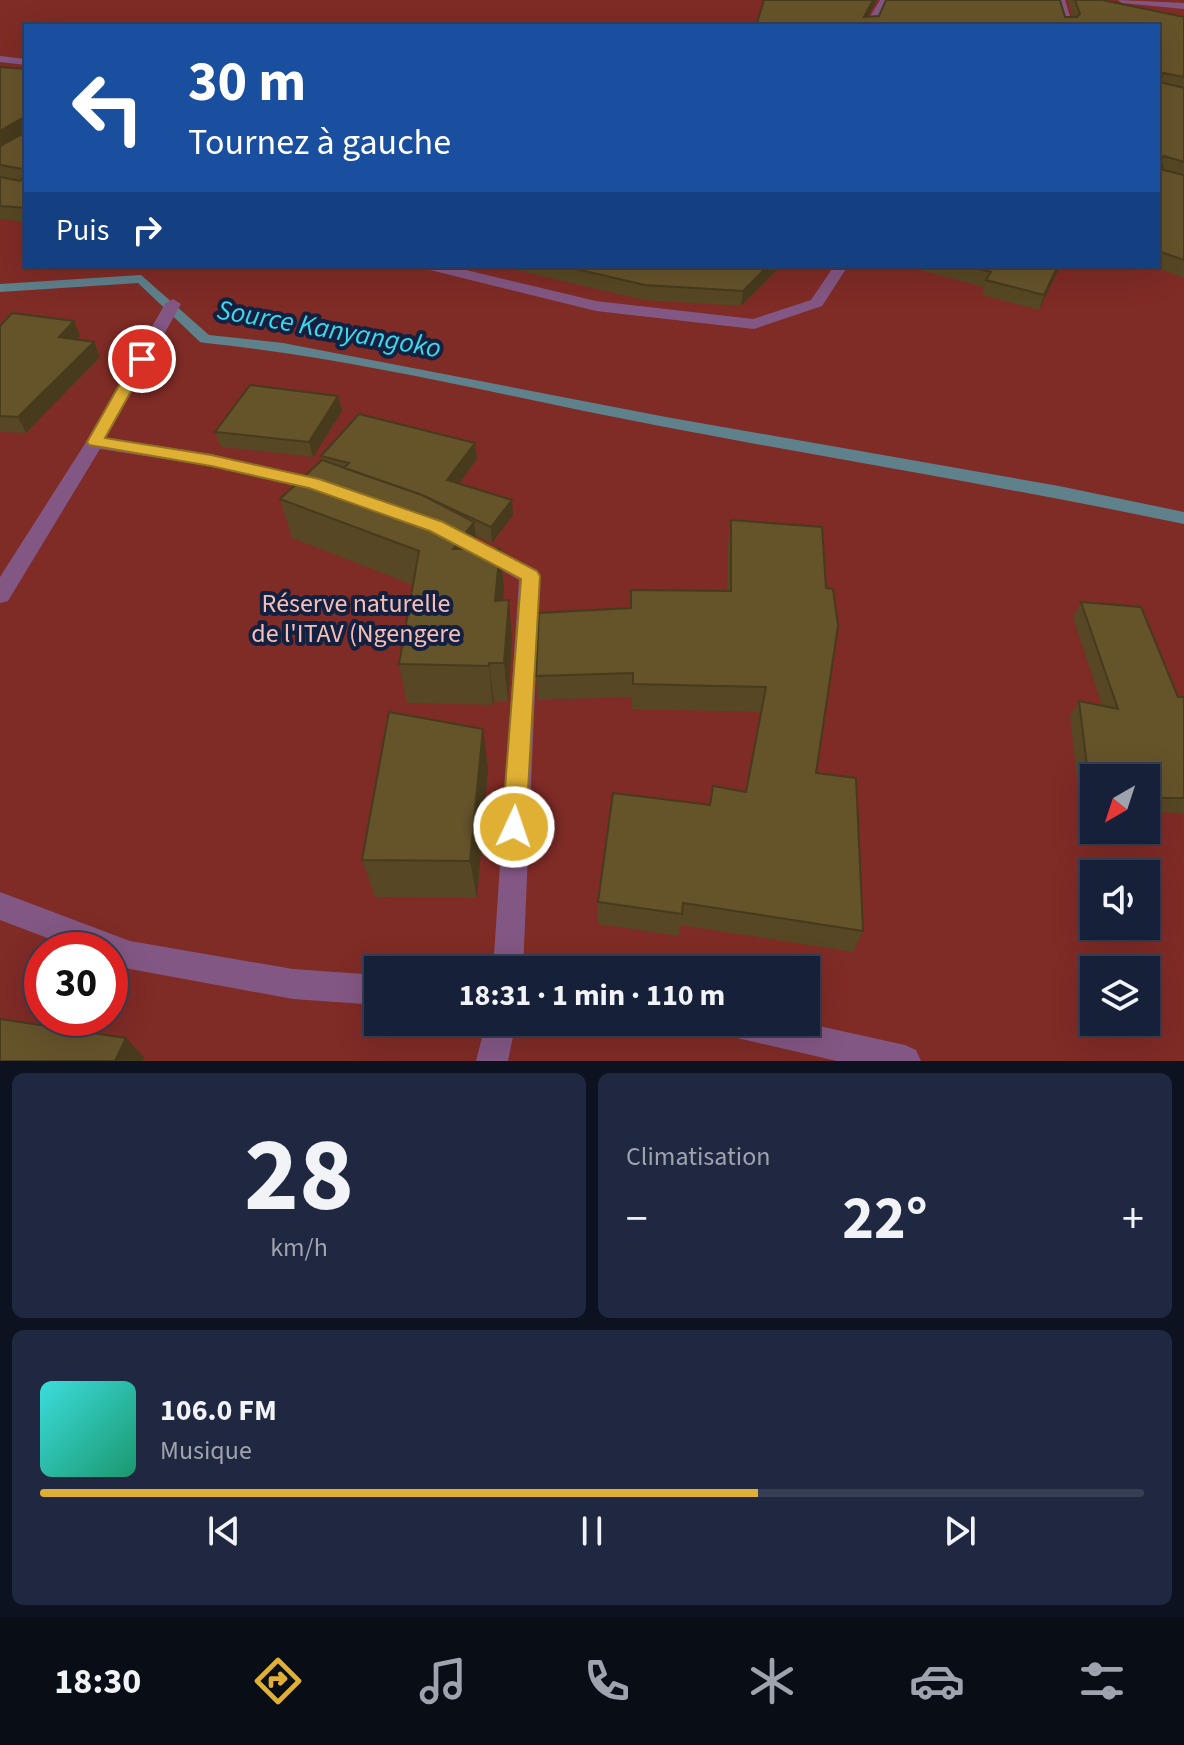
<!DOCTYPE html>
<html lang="fr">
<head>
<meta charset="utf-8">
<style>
	body { margin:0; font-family:"Source Sans 3",sans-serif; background:#1f2840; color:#f1f3f6; height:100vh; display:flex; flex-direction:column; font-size:30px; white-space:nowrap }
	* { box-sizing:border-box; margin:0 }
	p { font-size:26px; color:#9ea3ae }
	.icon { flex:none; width:44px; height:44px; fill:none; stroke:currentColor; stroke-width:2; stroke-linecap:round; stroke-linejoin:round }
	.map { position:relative; height:1061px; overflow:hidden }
	.drawer { display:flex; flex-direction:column; gap:12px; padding:12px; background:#0c121f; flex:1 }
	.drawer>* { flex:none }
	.guide { position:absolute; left:24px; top:24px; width:1136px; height:244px; border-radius:0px; box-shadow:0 8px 32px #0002,0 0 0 2px #353e53; background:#1a4fa0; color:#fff; overflow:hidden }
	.needle { width:52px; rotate:219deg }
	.controls { position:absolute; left:1080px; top:764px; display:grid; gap:16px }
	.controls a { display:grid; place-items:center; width:80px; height:80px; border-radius:0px; background:#162038; box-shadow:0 8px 32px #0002,0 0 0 2px #353e53; font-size:40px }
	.speed { position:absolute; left:24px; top:932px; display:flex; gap:16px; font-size:40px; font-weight:700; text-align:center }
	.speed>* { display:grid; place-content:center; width:104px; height:104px; border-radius:50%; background:#162038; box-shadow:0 8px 32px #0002,0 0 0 2px #353e53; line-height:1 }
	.speed .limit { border:12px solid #d22; background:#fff; color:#111 }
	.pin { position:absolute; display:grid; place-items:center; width:68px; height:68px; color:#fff; margin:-34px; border:4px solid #fff; border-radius:50%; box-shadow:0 2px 8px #0007 }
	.me { position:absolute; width:88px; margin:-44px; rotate:3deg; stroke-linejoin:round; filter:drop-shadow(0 0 6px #0008) }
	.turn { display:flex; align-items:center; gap:28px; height:168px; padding:0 32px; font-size:36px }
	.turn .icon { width:104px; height:104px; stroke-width:2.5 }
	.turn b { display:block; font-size:56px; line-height:68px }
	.then { display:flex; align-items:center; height:76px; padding:0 32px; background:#0003; gap:16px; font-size:30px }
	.big { font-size:60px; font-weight:700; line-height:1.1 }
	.drawer .card { flex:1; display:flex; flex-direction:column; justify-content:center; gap:12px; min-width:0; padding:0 28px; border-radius:12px; background:#1f2840 }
	.drawer .dial { align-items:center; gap:0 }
	.dial b { font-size:104px; line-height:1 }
	.song { display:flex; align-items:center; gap:24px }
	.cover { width:96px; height:96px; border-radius:12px; background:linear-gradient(135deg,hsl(180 70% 55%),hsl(160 70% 35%)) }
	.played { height:8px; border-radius:4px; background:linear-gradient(90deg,#dfb034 65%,#353e53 65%) }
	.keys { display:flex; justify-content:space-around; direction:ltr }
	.heat { display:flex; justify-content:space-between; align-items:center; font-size:44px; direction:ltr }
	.drawer .tiles { flex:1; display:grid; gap:12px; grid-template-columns:1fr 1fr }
	.card:last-child { grid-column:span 2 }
	.trip { position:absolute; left:364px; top:956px; width:456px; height:80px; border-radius:0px; background:#162038; box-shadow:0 8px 32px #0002,0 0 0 2px #353e53; font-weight:700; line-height:80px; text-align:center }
	.dock { display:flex; height:128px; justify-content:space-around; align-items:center; background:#090d16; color:#9ea3ae }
	.dock .icon { width:56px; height:56px }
	.dock .selected { color:#dfb034 }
	.dock b { font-size:36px; color:#f1f3f6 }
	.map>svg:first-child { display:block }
	.green { fill:#7f2b26; fill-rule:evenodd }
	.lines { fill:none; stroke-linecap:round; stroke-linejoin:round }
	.stream { fill:#5e818c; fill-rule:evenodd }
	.minor { fill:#835783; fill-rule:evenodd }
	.wall { fill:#574724 }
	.shaded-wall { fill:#473a1d }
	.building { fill:#65532a; stroke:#473a1d; stroke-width:2 }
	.route { fill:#dfb034; stroke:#917222; stroke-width:2 }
	.labels { text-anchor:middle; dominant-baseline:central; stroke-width:8; stroke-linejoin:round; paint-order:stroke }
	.park-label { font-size:26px; fill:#f4beb7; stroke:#142040 }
	.water-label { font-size:28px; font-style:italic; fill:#3bd9eb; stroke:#142040 }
</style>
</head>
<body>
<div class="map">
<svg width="1184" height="1061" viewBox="0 0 1184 1061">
	<rect width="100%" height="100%" fill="#1d2a4b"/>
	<!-- green -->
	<path class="green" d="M 0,0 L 1184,0 L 1184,1061 L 0,1061 ZM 26,26 L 1158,26 L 1158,266 L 26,266 ZM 1094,778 L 1146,778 L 1146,830 L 1094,830 ZM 1094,874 L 1146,874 L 1146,926 L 1094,926 ZM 42,950 L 110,950 L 110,1018 L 42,1018 ZM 378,970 L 806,970 L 806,1022 L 378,1022 ZM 1094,970 L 1146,970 L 1146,1022 L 1094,1022 Z"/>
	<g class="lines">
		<!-- stream -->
		<path class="stream" d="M 141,275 L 209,335 L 283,343 L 666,417 L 1059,486 L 1184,512 L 1184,524 C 1012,488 838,460 665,427 C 512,398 360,359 205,343 L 200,342 L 138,283 L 0,292 L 0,284 Z"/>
		<!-- minor -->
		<path class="minor" d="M 880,0 L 888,0 L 874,26 L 864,26 Z
			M 1057,0 L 1065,0 L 1073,26 L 1063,26 Z
			M 1118,0 L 1184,3 L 1184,9 L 1122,3 Z
			M 0,56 L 26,59 L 26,65 L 0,62 Z
			M 424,266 L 449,266 L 596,301 L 753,319 L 811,300 L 834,266 L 848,266 L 822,306 L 754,329 L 596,311 L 426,269 Z
			M 173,299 L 181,304 L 106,438 L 211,454 L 324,481 L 334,487 L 324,493 L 211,466 L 100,449 L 8,601 L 0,603 L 0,577 L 86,442 L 165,304 Z
			M 480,542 L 537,571 L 540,576 L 523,970 L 493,970 L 519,580 L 473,554 L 470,549 L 473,544 Z
			M 0,892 L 130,941 L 293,969 L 378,975 L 378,1005 L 293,999 L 130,969 L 110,962 L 110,950 L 79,950 L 0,920 Z
			M 486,1022 L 516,1022 L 508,1061 L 476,1061 Z
			M 718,1022 L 801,1022 L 905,1045 L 916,1050 L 921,1061 L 837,1061 L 733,1037 L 722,1033 Z"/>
	</g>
	<!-- wall -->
	<path class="wall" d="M 877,0 L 868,16 L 1073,17 L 1068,0 L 1102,0 L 1184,17 L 1184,278 L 1151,266 L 1158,266 L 1158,26 L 756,26 Z
		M 0,67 L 26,69 L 26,222 L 0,219 Z
		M 498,266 L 781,266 L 741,306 L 644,300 Z
		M 904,266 L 1060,266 L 1039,310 L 982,295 L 984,287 Z
		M 74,321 L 80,336 L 77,340 L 94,342 L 100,357 L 26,433 L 0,432 L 0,326 Z
		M 342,411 L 313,457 L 221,447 L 215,432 Z
		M 475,443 L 477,459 L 459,483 L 513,515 L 492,543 L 476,536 L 477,549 L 500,549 L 504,588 L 503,600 L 512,639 L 508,702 L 494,702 L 493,705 L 407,703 L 399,664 L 413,585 L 292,538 L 280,499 L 322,460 L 321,456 Z
		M 731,520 L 816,773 L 863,931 L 853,952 L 680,925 L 679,936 L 598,924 L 598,902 L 710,805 L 746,792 L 761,712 L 632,709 L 632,697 L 538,700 L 536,676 L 630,608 L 631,590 L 727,591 L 728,545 Z
		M 1081,602 L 1178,697 L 1184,697 L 1184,813 L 1146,812 L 1146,778 L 1094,778 L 1094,801 L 1079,797 L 1070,716 L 1079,701 L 1102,705 L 1073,618 Z
		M 488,769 L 477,898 L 375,897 L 362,860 Z"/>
	<!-- shaded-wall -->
	<path class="shaded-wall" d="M 873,0 L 877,0 L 863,26 L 864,17 Z
		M 21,119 L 26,131 L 0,147 L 0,131 Z
		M 768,266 L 781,266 L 741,306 L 743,291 Z
		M 1058,266 L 1060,266 L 1039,310 L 1044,295 Z
		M 74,321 L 80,336 L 65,353 L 59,337 Z
		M 94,342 L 100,357 L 26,433 L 18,417 Z
		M 338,396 L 342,411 L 313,457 L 309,442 Z
		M 475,443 L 477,459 L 450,496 L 447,480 Z
		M 512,500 L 513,515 L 492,543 L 491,527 Z
		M 474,522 L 479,562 L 453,549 Z
		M 500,549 L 504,588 L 499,640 L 495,601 Z
		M 509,600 L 512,639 L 508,702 L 504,663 Z
		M 489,663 L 494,702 L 493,705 L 489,666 Z
		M 483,729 L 488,769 L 477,898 L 470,861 Z
		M 126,1038 L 144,1057 L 142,1061 L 115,1061 Z"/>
	<!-- building -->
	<path class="building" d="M 764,0 L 873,0 L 864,17 L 879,16 L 886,0 L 1060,0 L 1065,17 L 1077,17 L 1080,14 L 1075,0 L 1102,0 L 1184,17 L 1184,77 L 1163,73 L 1160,82 L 1184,88 L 1184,162 L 1164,156 L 1161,159 L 1163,170 L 1184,175 L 1184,260 L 1158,251 L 1158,26 L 756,26 Z
		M 0,67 L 26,69 L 26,208 L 0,206 L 0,177 L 20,181 L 23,178 L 23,169 L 0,165 L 0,146 L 22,134 L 21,119 L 0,131 Z
		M 563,266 L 768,266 L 743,291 L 645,285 Z
		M 967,266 L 1058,266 L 1044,295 L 986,280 L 991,272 Z
		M 12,313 L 74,321 L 59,337 L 94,342 L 18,417 L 0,416 L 0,326 Z
		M 250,385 L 338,396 L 309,442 L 215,432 Z
		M 359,414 L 475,443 L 447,480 L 512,500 L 491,527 L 422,495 L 344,468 L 349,463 L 321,456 Z
		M 322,460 L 422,495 L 474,522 L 453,549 L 500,549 L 495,601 L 509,600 L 504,663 L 489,663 L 489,666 L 399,664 L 419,551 L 280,499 Z
		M 731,520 L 822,527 L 826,588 L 833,589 L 838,626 L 816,773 L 856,778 L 863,931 L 683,903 L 682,914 L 598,902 L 613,793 L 710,805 L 713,786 L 746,792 L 766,687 L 633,684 L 633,673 L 536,676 L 539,613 L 631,608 L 631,590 L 731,591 Z
		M 1081,602 L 1141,607 L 1178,697 L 1184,697 L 1184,798 L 1162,798 L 1146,794 L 1146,778 L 1094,778 L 1094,783 L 1089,782 L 1079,701 L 1118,709 Z
		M 389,712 L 483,729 L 470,861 L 362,860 Z
		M 0,1019 L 126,1038 L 115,1061 L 0,1061 Z"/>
	<!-- route -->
	<path class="route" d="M 142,355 L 149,359 L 105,438 L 211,455 L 319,479 L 443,522 L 537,571 L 540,576 L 526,827 L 522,834 L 514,837 L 506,834 L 502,827 L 521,579 L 430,531 L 309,488 L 211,466 L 89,445 L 87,442 L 134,359 Z"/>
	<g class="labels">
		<!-- park labels -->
		<g class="park-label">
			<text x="356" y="603">Réserve naturelle<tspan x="356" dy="30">de l'ITAV (Ngengere</tspan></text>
		</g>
		<!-- water labels -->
		<g class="water-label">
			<text transform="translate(329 329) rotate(10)">Source Kanyangoko</text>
		</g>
	</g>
</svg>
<div class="controls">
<a><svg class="needle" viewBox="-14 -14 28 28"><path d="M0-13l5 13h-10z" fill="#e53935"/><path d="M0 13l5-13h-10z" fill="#9ea3ae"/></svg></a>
<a><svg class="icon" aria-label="sound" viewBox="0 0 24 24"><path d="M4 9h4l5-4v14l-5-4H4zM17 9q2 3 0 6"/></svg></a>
<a><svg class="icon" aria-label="layers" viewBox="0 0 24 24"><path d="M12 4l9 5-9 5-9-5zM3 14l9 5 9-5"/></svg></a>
</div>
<div class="speed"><div class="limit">30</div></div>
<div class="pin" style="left:142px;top:359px;background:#d93025"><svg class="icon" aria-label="arrive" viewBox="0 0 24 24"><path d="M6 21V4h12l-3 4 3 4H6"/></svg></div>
<svg class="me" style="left:514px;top:827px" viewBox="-20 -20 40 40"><circle r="17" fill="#dfb034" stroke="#fff" stroke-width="3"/><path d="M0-11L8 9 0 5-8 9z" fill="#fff"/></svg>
<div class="trip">18:31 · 1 min · 110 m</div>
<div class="guide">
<div class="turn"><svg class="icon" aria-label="left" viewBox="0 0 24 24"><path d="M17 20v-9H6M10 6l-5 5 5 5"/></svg><div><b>30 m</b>Tournez à gauche</div></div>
<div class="then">Puis<svg class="icon" aria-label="right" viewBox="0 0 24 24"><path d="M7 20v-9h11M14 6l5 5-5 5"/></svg></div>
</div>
</div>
<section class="drawer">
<div class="tiles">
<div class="card dial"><b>28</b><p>km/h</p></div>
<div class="card"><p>Climatisation</p>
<div class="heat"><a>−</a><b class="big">22°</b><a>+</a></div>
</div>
<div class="card">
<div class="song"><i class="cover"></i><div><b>106.0 FM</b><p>Musique</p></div></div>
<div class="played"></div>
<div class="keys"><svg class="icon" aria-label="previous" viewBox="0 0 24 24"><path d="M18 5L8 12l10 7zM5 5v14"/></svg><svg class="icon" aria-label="pause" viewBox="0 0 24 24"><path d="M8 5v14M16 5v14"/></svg><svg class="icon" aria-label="next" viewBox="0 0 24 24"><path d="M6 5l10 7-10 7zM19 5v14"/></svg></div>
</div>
</div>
</section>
<nav class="dock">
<b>18:30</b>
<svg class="icon selected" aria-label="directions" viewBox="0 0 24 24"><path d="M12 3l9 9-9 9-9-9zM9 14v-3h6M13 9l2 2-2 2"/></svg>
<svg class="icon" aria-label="music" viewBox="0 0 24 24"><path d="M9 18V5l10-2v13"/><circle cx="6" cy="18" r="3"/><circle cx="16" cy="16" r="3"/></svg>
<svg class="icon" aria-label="phone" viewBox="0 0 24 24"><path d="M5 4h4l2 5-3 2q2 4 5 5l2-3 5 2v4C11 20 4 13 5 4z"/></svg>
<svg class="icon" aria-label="climate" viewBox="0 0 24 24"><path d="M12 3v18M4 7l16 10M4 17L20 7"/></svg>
<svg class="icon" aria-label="car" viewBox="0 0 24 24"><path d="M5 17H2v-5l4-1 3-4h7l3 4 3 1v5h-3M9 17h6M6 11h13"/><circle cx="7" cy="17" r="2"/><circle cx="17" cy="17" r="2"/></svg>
<svg class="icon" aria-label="filters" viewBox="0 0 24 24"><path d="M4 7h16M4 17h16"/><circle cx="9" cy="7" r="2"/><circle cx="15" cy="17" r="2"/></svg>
</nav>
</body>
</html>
